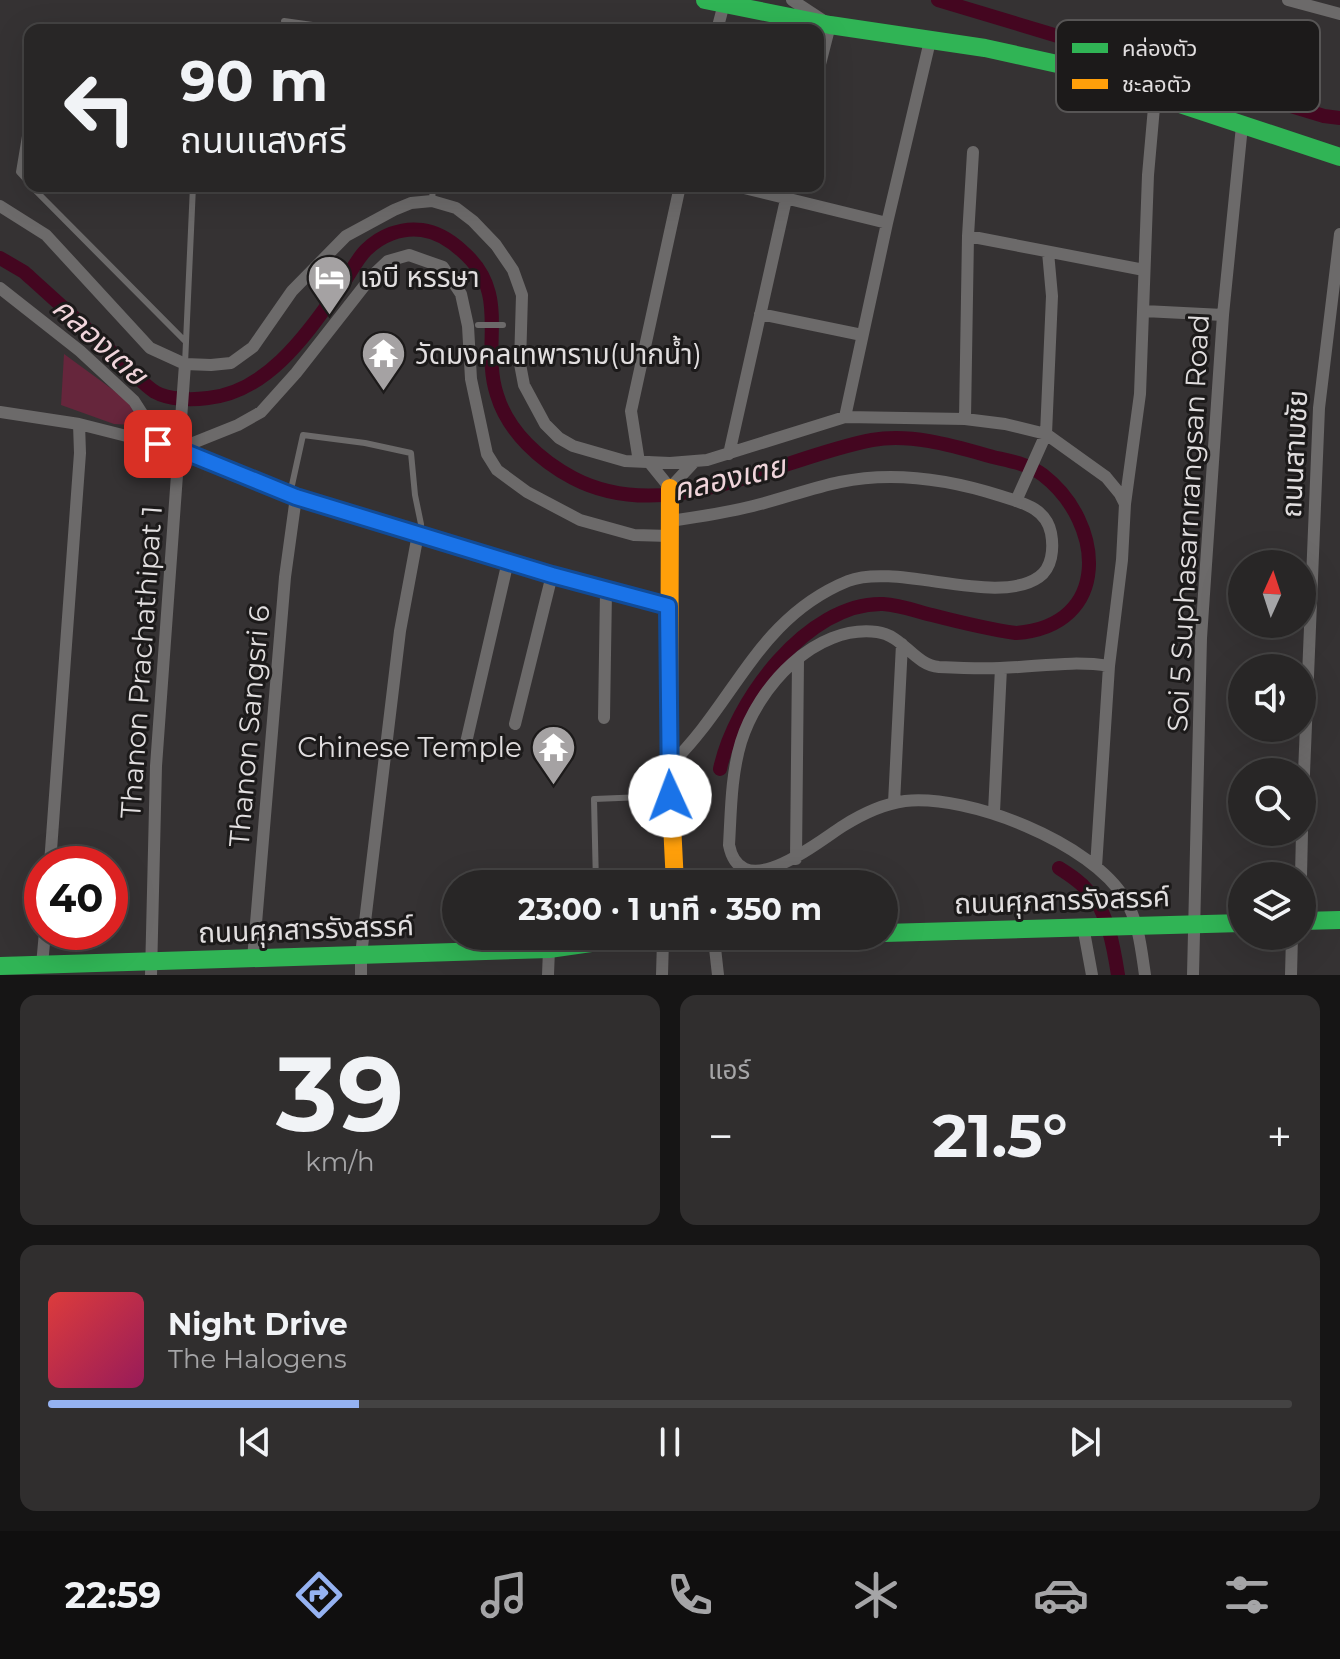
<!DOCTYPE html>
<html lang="th">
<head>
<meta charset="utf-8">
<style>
	body { margin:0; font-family:Montserrat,"Noto Sans Thai",sans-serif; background:#302e2e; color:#f1f3f6; height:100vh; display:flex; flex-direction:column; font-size:30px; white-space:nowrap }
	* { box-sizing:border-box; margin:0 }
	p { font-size:26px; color:#a5a5a7 }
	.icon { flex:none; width:44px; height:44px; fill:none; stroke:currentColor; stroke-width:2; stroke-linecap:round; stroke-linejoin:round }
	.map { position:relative; height:975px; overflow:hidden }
	.side { display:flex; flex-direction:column; gap:20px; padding:20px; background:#161515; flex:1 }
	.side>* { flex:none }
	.hud { position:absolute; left:24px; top:24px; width:800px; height:168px; border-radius:16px; box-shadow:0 8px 32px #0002,0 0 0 2px #444343; background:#282626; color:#f1f3f6; overflow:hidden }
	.needle { width:52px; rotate:3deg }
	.buttons { position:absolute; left:1228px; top:550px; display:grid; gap:16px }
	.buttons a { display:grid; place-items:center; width:88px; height:88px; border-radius:50%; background:#282626; box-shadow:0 8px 32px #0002,0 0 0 2px #444343; font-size:40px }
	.speed { position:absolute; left:24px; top:846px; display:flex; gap:16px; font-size:40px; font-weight:700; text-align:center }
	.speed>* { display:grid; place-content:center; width:104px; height:104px; border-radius:50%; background:#282626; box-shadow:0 8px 32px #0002,0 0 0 2px #444343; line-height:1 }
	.speed .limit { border:12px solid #d22; background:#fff; color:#111 }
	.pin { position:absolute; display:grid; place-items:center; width:68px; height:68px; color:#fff; margin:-34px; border-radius:16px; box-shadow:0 4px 12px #0006 }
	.me { position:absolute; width:88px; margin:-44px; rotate:358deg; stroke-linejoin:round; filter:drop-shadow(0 0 6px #0008) }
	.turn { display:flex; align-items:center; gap:28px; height:168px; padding:0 24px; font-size:36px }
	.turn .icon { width:104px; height:104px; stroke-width:2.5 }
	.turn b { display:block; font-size:56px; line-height:68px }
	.big { font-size:60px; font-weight:700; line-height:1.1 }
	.side .card { flex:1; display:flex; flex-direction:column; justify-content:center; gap:12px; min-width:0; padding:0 28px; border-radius:16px; background:#302e2e }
	.side .dial { align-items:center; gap:0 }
	.dial b { font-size:104px; line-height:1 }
	.song { display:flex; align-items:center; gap:24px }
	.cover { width:96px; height:96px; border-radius:12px; background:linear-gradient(135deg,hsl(0 70% 55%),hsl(330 70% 35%)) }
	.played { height:8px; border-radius:4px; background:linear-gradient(90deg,#95b2f1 25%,#444343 25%) }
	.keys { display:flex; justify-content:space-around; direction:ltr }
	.heat { display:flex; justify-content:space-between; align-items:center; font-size:44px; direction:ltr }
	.side .tiles { flex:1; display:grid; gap:20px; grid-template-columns:1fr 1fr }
	.card:last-child { grid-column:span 2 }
	.trip { position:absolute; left:442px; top:870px; width:456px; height:80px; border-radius:40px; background:#282626; box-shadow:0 8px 32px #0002,0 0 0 2px #444343; font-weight:700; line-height:80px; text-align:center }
	.tab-bar { display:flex; height:128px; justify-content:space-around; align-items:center; background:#100f0f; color:#a5a5a7 }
	.tab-bar .icon { width:56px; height:56px }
	.tab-bar .current { color:#95b2f1 }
	.tab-bar b { font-size:36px; color:#f1f3f6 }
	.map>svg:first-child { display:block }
	.green { fill:#66263c }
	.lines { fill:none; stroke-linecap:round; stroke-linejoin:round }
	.canal { stroke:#440620; stroke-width:14 }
	.lane { stroke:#6c6a6a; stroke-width:6 }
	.street { stroke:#6c6a6a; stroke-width:12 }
	.fast { stroke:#30b455; stroke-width:18 }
	.slow { stroke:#ff9f0a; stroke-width:18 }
	.route-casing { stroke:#114b97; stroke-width:20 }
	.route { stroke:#1a73e8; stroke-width:14 }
	.labels { text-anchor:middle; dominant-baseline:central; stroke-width:6; stroke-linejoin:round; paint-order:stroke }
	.poi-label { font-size:28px; fill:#e1dedf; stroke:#1c1a1a; text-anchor:start }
	.street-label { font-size:28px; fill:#e1dedf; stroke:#1c1a1a }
	.water-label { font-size:30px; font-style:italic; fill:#f0d5db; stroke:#1c1a1a }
	.key { fill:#1c1a1a; stroke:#575555; stroke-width:2 }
	.key-label { font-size:22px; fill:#e1dedf }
</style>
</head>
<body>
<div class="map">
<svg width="1340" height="975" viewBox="0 0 1340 975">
	<rect width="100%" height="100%" fill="#353233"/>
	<!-- green -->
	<path class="green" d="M 64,354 L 127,400 L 134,407 L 138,420 L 134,425 L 114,424 L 61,405 Z"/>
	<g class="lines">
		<!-- canal -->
		<path class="canal" d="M 938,0 L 1324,116 L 1340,118
			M 0,258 L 24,272 C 55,300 85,327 115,355 C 128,367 141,383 155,392 C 169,400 192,400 208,398 C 270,392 310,329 344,282 C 351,272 357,259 366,250 C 380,236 401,227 422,230 C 438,232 451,241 462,251 C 512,294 480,343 497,395 C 508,432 541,461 573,478 C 668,528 777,458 872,440 C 912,433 954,446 993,457 C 1010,461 1029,464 1043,475 C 1105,523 1112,626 1016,633 C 987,629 959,622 932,615 C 916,611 900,605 883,604 C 807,602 734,702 720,769
			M 1059,868 C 1070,875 1081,882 1089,892 C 1108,912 1114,949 1118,975"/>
		<!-- lane -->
		<path class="lane" d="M 284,21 L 334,28
			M 342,30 L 345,30
			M 30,106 L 19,172 L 30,184
			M 31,186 L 185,341
			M 432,201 L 433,186
			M 478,325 L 503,325
			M 185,364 L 193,186
			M 290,494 L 303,435 L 365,443 L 411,453 L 415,495 L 421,524 L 420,534
			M 596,884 L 594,799 L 669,796"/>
		<!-- street -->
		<path class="street" d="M 792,0 L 830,25 L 818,72
			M 1288,0 L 1340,14
			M 717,30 L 725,0
			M 736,186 L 887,223
			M 0,206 L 46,235 L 150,348 L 185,364 L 211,365 L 231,363 L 253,347 L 292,291 L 346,236 L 394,210 L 411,203 L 432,201 L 456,208 L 473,221 L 496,245 L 513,270 L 522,295 L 520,364 L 524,385 L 545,424 L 559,438 L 573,446 L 625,461 L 670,463 L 707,460 L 845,417 L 965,419 L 1005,424 L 1046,434 L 1106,477 L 1120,494 L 1125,504
			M 968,236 L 1144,270
			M 0,288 L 80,351 L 134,401 L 143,415 L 137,439
			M 1144,311 L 1223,315
			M 760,314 L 862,335
			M 0,412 L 79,424 L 178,449 L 296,497 L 552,575 L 668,606
			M 845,417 L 887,223 L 930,41
			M 965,419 L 968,236 L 973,152
			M 178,449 L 238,425 L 261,412 L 296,373 L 372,276 L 388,261 L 409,255 L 443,267 L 461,294 L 468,326 L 471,379 L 487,454 L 497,470 L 527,492 L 580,520 L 634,535 L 670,536
			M 729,454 L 789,186
			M 639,462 L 631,411 L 680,186
			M 649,462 L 670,488 L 695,461
			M 1016,501 L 1046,434 L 1052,296 L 1048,252
			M 670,521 C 698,517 725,513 753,506 C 782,499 811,488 840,482 C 893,471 951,480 1001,496 C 1023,503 1046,508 1051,533 C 1054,549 1052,568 1039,577 C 997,607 897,562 848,581 C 757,618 735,703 670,765
			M 1109,666 C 1072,660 1037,667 1000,668 C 980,669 959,668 939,667 C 914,665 903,635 877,632 C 815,624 758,687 741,742 C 731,775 731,811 729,845 C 741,906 819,841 843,826 C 862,814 883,804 905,801 C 969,794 1092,843 1125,899 C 1139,923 1141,948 1145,975
			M 604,718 L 606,591
			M 515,724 L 552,575
			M 465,747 L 508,561
			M 894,803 L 902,644
			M 994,812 L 1001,668
			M 1302,822 L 1319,408 L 1340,234
			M 796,859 L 798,660
			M 50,864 L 80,453 L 79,424
			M 1096,867 L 1109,666 L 1122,560 L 1125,504 L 1140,394 L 1148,175 L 1155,96
			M 1301,876 L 1302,832
			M 1083,926 L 1092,975
			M 714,939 L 718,975
			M 253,959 L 285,577 L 296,497
			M 42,965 L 45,932
			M 151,975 L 156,766 L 185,364
			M 361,975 L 361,955 L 400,631 L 418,534
			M 548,975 L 549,949
			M 662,975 L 663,940
			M 1193,975 L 1201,638 L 1223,315 L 1242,126
			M 1291,975 L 1292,936"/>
		<!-- fast -->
		<path class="fast" d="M 705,0 L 830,25 L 985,48 L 1062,65 L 1340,157
			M 1302,921 L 1340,920
			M 884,933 L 1242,923
			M 0,966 L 549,949 L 598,942 L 805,936"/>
		<!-- slow -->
		<path class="slow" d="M 670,488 L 669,763 L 675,884"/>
	</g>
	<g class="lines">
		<defs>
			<path id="route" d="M 158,444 L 178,449 L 296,497 L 552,575 L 668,606 L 670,796"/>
		</defs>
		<!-- route casing -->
		<use href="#route" class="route-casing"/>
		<!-- route -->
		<use href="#route" class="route"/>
	</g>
	<!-- icons -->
	<defs>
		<symbol id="hotel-pin" viewBox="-11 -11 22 30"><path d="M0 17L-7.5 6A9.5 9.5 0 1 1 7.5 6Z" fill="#a5a2a3" stroke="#1c1a1a"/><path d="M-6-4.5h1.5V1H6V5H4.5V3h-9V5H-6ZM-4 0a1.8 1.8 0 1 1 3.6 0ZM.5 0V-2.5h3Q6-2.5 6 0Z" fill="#fff"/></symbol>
		<symbol id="temple-pin" viewBox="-11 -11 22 30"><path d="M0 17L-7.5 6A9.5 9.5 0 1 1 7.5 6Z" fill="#a5a2a3" stroke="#1c1a1a"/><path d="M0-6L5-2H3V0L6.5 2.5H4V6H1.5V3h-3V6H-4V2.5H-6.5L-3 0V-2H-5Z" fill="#fff"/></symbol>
	</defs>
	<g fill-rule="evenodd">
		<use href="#hotel-pin" x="304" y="252" width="51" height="69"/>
		<use href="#temple-pin" x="358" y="328" width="51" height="69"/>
		<use href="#temple-pin" x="528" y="722" width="51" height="69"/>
	</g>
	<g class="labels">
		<!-- poi labels -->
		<g class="poi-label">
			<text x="360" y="277">เจบี หรรษา</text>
			<text x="415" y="354">วัดมงคลเทพาราม(ปากน้ำ)</text>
			<text x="522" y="747" text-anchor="end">Chinese Temple</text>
		</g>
		<!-- street labels -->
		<g class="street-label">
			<text transform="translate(1294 454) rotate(-87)">ถนนสามชัย</text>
			<text transform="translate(1188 523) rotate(-87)">Soi 5 Suphasarnrangsan Road</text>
			<text transform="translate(141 662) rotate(-86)">Thanon Prachathipat 1</text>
			<text transform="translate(249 726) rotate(-85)">Thanon Sangsri 6</text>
			<text transform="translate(1062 900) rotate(-2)">ถนนศุภสารรังสรรค์</text>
			<text transform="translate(306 929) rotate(-2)">ถนนศุภสารรังสรรค์</text>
		</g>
		<!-- water labels -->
		<g class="water-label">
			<text transform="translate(100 341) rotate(42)">คลองเตย</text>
			<text transform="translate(729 478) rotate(-13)">คลองเตย</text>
		</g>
	</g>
	<!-- legend -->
	<rect x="1056" y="20" width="264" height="92" rx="12" class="key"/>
	<rect x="1072" y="43" width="36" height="10" fill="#30b455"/>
	<rect x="1072" y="79" width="36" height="10" fill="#ff9f0a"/>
	<g class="key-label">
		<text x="1122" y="56">คล่องตัว</text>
		<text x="1122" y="92">ชะลอตัว</text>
	</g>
</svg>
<div class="buttons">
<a><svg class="needle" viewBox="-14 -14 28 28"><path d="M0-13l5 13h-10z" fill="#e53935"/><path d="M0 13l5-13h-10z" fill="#a5a5a7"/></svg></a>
<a><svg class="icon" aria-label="sound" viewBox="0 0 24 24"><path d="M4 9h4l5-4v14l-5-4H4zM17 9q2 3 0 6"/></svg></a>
<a><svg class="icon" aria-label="search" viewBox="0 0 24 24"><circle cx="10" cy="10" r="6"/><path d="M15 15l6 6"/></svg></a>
<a><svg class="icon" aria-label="layers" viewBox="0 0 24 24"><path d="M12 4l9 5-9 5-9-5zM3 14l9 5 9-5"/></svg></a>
</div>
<div class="speed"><div class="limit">40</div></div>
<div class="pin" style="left:158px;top:444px;background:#d93025"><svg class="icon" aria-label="arrive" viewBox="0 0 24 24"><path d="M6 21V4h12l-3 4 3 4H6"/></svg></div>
<svg class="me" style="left:670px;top:796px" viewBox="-20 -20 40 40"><circle r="19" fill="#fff"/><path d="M0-13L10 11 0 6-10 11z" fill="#1a73e8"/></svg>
<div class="trip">23:00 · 1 นาที · 350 m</div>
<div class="hud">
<div class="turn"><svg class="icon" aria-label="left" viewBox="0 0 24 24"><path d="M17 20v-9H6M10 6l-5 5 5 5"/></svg><div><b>90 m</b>ถนนเเสงศรี</div></div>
</div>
</div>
<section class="side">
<div class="tiles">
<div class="card dial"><b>39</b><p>km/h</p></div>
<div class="card"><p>แอร์</p>
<div class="heat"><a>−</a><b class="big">21.5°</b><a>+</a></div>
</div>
<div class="card">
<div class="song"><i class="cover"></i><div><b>Night Drive</b><p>The Halogens</p></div></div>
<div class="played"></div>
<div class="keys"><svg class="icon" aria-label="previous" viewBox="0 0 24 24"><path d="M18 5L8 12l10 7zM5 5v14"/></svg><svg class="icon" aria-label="pause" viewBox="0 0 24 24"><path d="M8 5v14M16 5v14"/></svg><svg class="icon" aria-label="next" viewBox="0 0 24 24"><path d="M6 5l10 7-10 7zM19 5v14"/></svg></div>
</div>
</div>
</section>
<nav class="tab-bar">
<b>22:59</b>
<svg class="icon current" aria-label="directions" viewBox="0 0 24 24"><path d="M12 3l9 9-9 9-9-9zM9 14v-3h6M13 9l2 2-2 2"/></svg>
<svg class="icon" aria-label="music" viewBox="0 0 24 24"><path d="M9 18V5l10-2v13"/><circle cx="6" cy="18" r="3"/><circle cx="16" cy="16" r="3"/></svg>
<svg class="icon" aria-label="phone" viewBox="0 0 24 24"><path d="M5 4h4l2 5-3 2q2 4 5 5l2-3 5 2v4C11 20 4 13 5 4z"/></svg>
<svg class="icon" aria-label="climate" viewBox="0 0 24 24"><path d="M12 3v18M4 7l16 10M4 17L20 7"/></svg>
<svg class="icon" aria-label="car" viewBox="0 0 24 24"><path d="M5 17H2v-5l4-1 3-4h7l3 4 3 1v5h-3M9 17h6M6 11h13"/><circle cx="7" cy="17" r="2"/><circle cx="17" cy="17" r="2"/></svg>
<svg class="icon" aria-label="filters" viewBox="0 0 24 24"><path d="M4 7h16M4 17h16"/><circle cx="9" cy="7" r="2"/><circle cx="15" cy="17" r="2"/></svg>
</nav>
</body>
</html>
